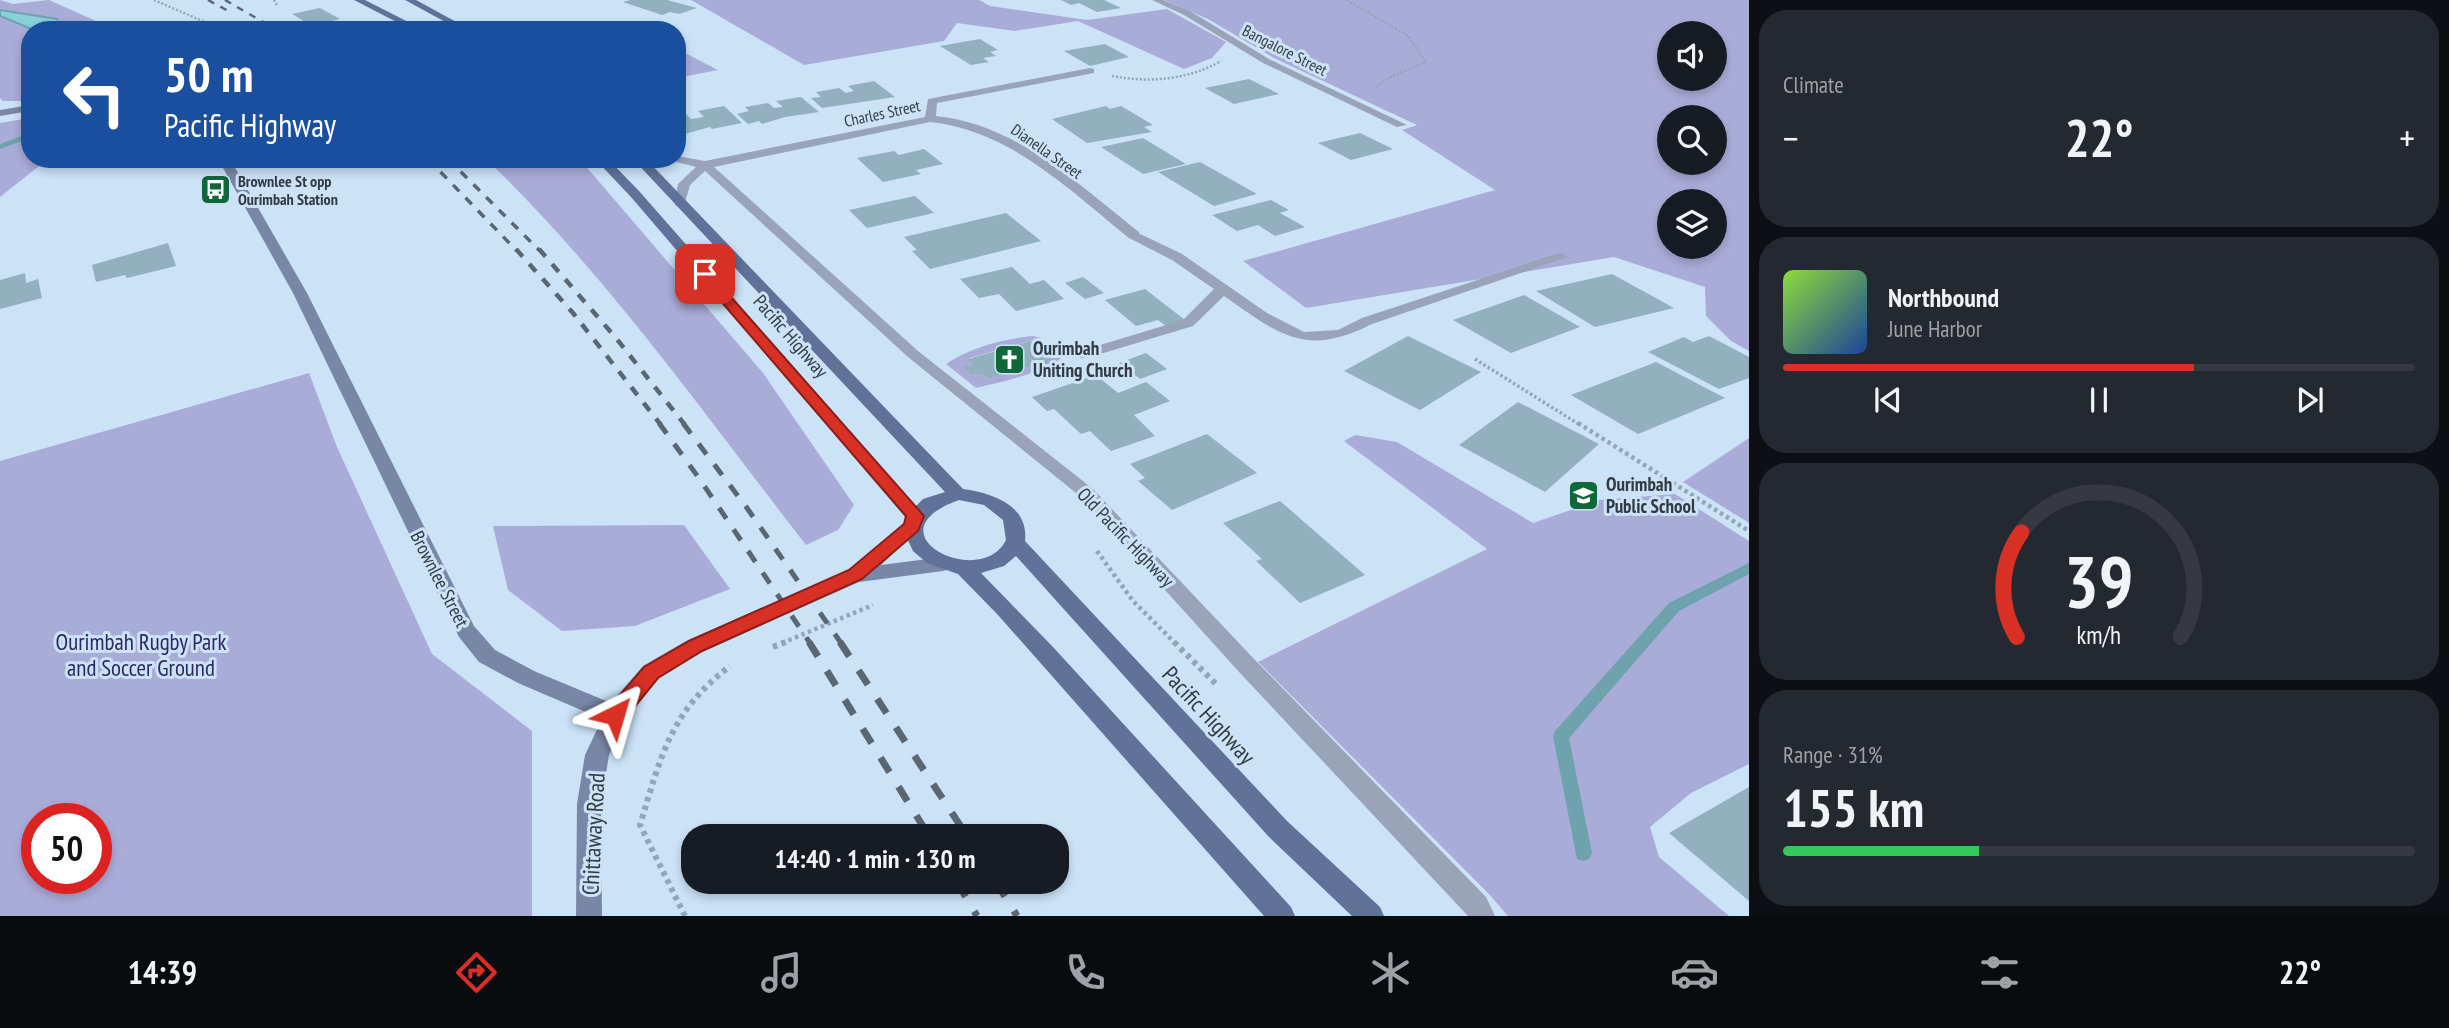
<!DOCTYPE html>
<html lang="en">
<head>
<meta charset="utf-8">
<style>
	body { margin:0; font-family:"PT Sans Narrow",sans-serif; background:#242831; color:#f1f3f6; height:100vh; display:flex; flex-direction:column; font-size:26px; white-space:nowrap }
	* { box-sizing:border-box; margin:0 }
	p { font-size:23px; color:#9ea1a6 }
	.icon { flex:none; width:38px; height:38px; fill:none; stroke:currentColor; stroke-width:2; stroke-linecap:round; stroke-linejoin:round }
	.map { position:relative; flex:1; overflow:hidden }
	.drawer { display:flex; flex-direction:column; gap:10px; padding:10px; background:#0d0f14; width:700px }
	.drawer>* { flex:none }
	.guide { position:absolute; left:21px; top:21px; width:665px; height:147px; border-radius:28px; box-shadow:0 4px 10px #0003; background:#1a4fa0; color:#fff; overflow:hidden }
	.fabs { position:absolute; left:1657px; top:21px; display:grid; gap:14px }
	.fabs a { display:grid; place-items:center; width:70px; height:70px; border-radius:50%; background:#171b24; box-shadow:0 4px 10px #0003; font-size:35px }
	.speed { position:absolute; left:21px; top:803px; display:flex; gap:14px; font-size:35px; font-weight:700; text-align:center }
	.speed>* { display:grid; place-content:center; width:91px; height:91px; border-radius:50%; background:#171b24; box-shadow:0 4px 10px #0003; line-height:1 }
	.speed .limit { border:10px solid #d22; background:#fff; color:#111 }
	.pin { position:absolute; display:grid; place-items:center; width:60px; height:60px; color:#fff; margin:-30px; border-radius:14px; box-shadow:0 4px 10px #0006 }
	.me { position:absolute; width:77px; margin:-38px; rotate:40deg; stroke-linejoin:round; filter:drop-shadow(0 0 5px #0008) }
	.turn { display:flex; align-items:center; gap:24px; height:147px; padding:0 28px; font-size:32px }
	.turn .icon { width:91px; height:91px; stroke-width:2.5 }
	.turn b { display:block; font-size:49px; line-height:60px }
	.big { font-size:52px; font-weight:700; line-height:1.1 }
	.drawer .widget { flex:1; display:flex; flex-direction:column; justify-content:center; gap:10px; min-width:0; padding:0 24px; border-radius:28px; background:#242831 }
	.drawer .dial { align-items:center; gap:0 }
	.dial svg { height:182px; overflow:visible; fill:none; stroke:#363941; stroke-width:7; stroke-linecap:round; text-anchor:middle }
	.dial text { fill:#f1f3f6; stroke:none }
	.song { display:flex; align-items:center; gap:21px }
	.cover { width:84px; height:84px; border-radius:10px; background:linear-gradient(135deg,hsl(90 70% 55%),hsl(220 70% 35%)) }
	.played { height:7px; border-radius:4px; background:linear-gradient(90deg,#d93025 65%,#363941 65%) }
	.keys { display:flex; justify-content:space-around; direction:ltr }
	.heat { display:flex; justify-content:space-between; align-items:center; font-size:38px; direction:ltr }
	.charge { height:10px; border-radius:5px; background:linear-gradient(90deg,#34c759 31%,#363941 0) }
	.trip { position:absolute; left:681px; top:824px; width:388px; height:70px; border-radius:28px; background:#171b24; box-shadow:0 4px 10px #0003; font-weight:700; line-height:70px; text-align:center }
	.tab-bar { display:flex; height:112px; justify-content:space-around; align-items:center; background:#090b0e; color:#9ea1a6 }
	.tab-bar .icon { width:49px; height:49px }
	.tab-bar .current { color:#d93025 }
	.tab-bar b { font-size:32px; color:#f1f3f6 }
	main { display:flex; flex:1; min-height:0 }
	.map>svg:first-child { display:block }
	.green { fill:#aaacd8; fill-rule:evenodd }
	.water { fill:#87d0dc; stroke:#6ea3ae; stroke-width:2 }
	.lines { fill:none; stroke-linecap:round; stroke-linejoin:round }
	.stream { fill:#6ea3ae; fill-rule:evenodd }
	.building { fill:#92b0be }
	.path-far3 { stroke:#94a6b6; stroke-width:2.5; stroke-dasharray:2 2; stroke-linecap:butt }
	.path-far2 { stroke:#94a6b6; stroke-width:3.5; stroke-dasharray:2.5 2.5; stroke-linecap:butt }
	.path-far1 { stroke:#94a6b6; stroke-width:4.5; stroke-dasharray:3.5 3.5; stroke-linecap:butt }
	.path { stroke:#94a6b6; stroke-width:6; stroke-dasharray:4.5 4.5; stroke-linecap:butt }
	.lane { fill:#99a4b9; fill-rule:evenodd }
	.street { fill:#99a4b9; fill-rule:evenodd }
	.secondary { fill:#7887a6; fill-rule:evenodd }
	.primary { fill:#607298; fill-rule:evenodd }
	.rail-far4 { stroke:#5a6772; stroke-width:2.5; stroke-dasharray:7 7; stroke-linecap:butt }
	.rail-far3 { stroke:#5a6772; stroke-width:3.5; stroke-dasharray:9 9; stroke-linecap:butt }
	.rail-far2 { stroke:#5a6772; stroke-width:4.5; stroke-dasharray:10 10; stroke-linecap:butt }
	.rail-far1 { stroke:#5a6772; stroke-width:5; stroke-dasharray:13 13; stroke-linecap:butt }
	.rail { stroke:#5a6772; stroke-width:7; stroke-dasharray:17 17; stroke-linecap:butt }
	.route { fill:#d93025; stroke:#8d1f18; stroke-width:2 }
	.labels { text-anchor:middle; dominant-baseline:central; stroke-width:6; stroke-linejoin:round; paint-order:stroke }
	.far-street-label { font-size:16px; fill:#323b43; stroke:#cbe2f7 }
	.far-poi-label { font-size:16px; font-weight:bold; fill:#323b43; stroke:#cbe2f7; text-anchor:start }
	.street-label { font-size:19px; fill:#323b43; stroke:#cbe2f7 }
	.poi-label { font-size:19px; font-weight:bold; fill:#323b43; stroke:#cbe2f7; text-anchor:start }
	.near-park-label { font-size:23px; fill:#2d2765; stroke:#cbe2f7 }
	.near-street-label { font-size:23px; fill:#323b43; stroke:#cbe2f7 }
</style>
</head>
<body>
<main>
<div class="map">
<svg width="1749" height="916" viewBox="0 0 1749 916">
	<rect width="100%" height="100%" fill="#cbe2f7"/>
	<!-- green -->
	<path class="green" d="M 0,0 L 13,4 L 49,0 L 116,30 L 64,30 L 0,10 Z
		M 691,0 L 979,0 L 990,6 L 1087,20 L 1167,9 L 1226,42 L 1212,58 L 1184,69 L 1078,21 L 1015,31 L 957,23 L 944,41 L 804,65 Z
		M 1164,0 L 1749,0 L 1749,351 L 1731,341 L 1706,316 L 1705,287 L 1614,257 L 1306,308 L 1243,261 L 1495,190 L 1402,130 L 1417,125 L 1274,58 L 1208,19 ZM 1670,33 L 1715,33 L 1715,79 L 1670,79 ZM 1670,117 L 1715,117 L 1715,163 L 1670,163 ZM 1670,201 L 1715,201 L 1715,247 L 1670,247 Z
		M 0,16 L 34,30 L 30,30 L 30,101 L 3,101 L 0,98 Z
		M 677,49 L 718,70 L 677,78 Z
		M 30,118 L 30,131 L 13,142 L 30,137 L 30,159 L 48,159 L 0,197 L 0,123 Z
		M 486,159 L 578,159 L 583,163 L 763,373 L 854,505 L 838,530 L 806,545 C 704,414 607,275 486,159 Z
		M 1033,336 L 1042,338 L 969,358 L 973,364 L 964,367 L 972,376 L 982,374 L 988,379 L 1050,360 L 1044,353 L 1061,348 L 1065,354 C 1053,371 997,383 976,388 L 946,364 C 971,347 1003,339 1033,336 Z
		M 309,373 L 337,447 L 432,654 L 532,731 L 532,916 L 0,916 L 0,461 ZM 37,819 L 96,819 L 96,878 L 37,878 Z
		M 1355,435 L 1397,442 L 1533,523 L 1600,500 L 1675,494 L 1749,541 L 1749,764 L 1691,793 L 1650,827 L 1659,857 L 1729,916 L 1508,916 L 1489,894 L 1258,662 L 1487,549 L 1344,441 Z
		M 1749,438 L 1749,523 L 1683,482 Z
		M 684,525 L 730,589 L 635,626 L 562,631 L 508,590 L 493,526 Z"/>
	<!-- water -->
	<path class="water" d="M 0,10 L 57,19 L 64,30 L 34,30 L 0,16 Z"/>
	<g class="lines">
		<!-- stream -->
		<path class="stream" d="M 30,133 L 30,138 L 0,149 L 0,144 Z
			M 1749,563 L 1749,574 L 1679,611 L 1569,738 L 1592,853 L 1589,859 L 1583,861 L 1577,859 L 1553,736 L 1555,731 L 1669,603 Z"/>
	</g>
	<!-- building -->
	<path class="building" d="M 630,0 L 667,0 L 697,8 L 679,14 L 670,12 L 662,15 L 623,2 Z
		M 1061,0 L 1104,0 L 1121,8 L 1097,12 L 1079,3 L 1071,5 Z
		M 320,8 L 340,19 L 332,21 L 338,24 L 325,27 L 317,22 L 309,24 L 292,14 Z
		M 980,39 L 998,50 L 990,52 L 996,56 L 983,58 L 989,62 L 971,65 L 940,46 Z
		M 1105,44 L 1129,57 L 1090,66 L 1064,51 Z
		M 1249,79 L 1279,94 L 1234,104 L 1205,88 Z
		M 874,81 L 895,97 L 822,108 L 811,98 L 821,97 L 816,92 L 839,88 L 846,93 L 854,91 L 848,86 Z
		M 801,97 L 819,112 L 785,117 L 762,124 L 759,121 L 748,124 L 737,114 L 749,111 L 745,107 L 768,103 L 774,108 L 783,107 L 776,101 Z
		M 724,106 L 742,123 L 712,129 L 710,127 L 681,135 L 677,133 L 677,115 L 686,114 L 691,119 L 704,117 L 698,111 Z
		M 1106,106 L 1110,109 L 1121,106 L 1153,125 L 1144,127 L 1152,132 L 1087,143 L 1052,119 Z
		M 1360,133 L 1393,149 L 1351,160 L 1318,143 Z
		M 1143,138 L 1186,164 L 1143,174 L 1101,147 Z
		M 924,149 L 943,164 L 916,170 L 921,174 L 883,182 L 857,158 L 894,151 L 899,155 Z
		M 1200,162 L 1257,194 L 1214,206 L 1158,172 Z
		M 915,196 L 934,213 L 867,228 L 849,210 Z
		M 1271,200 L 1289,210 L 1280,213 L 1305,227 L 1275,236 L 1258,225 L 1237,231 L 1212,215 Z
		M 1006,213 L 1041,241 L 930,269 L 912,251 L 917,250 L 904,237 Z
		M 168,243 L 176,266 L 127,278 L 125,275 L 96,282 L 92,265 Z
		M 1012,267 L 1030,284 L 1044,280 L 1064,299 L 1016,311 L 999,294 L 979,298 L 960,279 Z
		M 25,273 L 26,283 L 38,279 L 42,298 L 0,309 L 0,280 Z
		M 1612,274 L 1674,308 L 1595,327 L 1536,291 Z
		M 1083,277 L 1104,293 L 1085,299 L 1065,283 Z
		M 1145,289 L 1185,320 L 1166,326 L 1158,320 L 1136,326 L 1105,300 Z
		M 1524,295 L 1580,327 L 1511,353 L 1453,320 Z
		M 1408,336 L 1481,372 L 1420,410 L 1344,371 Z
		M 1709,336 L 1749,357 L 1749,378 L 1719,389 L 1648,352 L 1684,337 L 1693,342 Z
		M 1031,341 L 1051,360 L 988,379 L 982,374 L 972,376 L 963,367 L 973,364 L 968,359 Z
		M 1146,353 L 1167,369 L 1140,379 L 1119,363 Z
		M 1656,362 L 1725,398 L 1638,434 L 1571,395 Z
		M 1096,375 L 1118,393 L 1146,382 L 1170,401 L 1134,415 L 1155,436 L 1111,451 L 1090,431 L 1081,434 L 1054,409 L 1047,411 L 1032,397 Z
		M 1518,402 L 1599,444 L 1545,492 L 1459,445 Z
		M 1207,434 L 1257,473 L 1172,510 L 1138,481 L 1145,478 L 1130,464 Z
		M 1280,501 L 1365,575 L 1300,603 L 1256,561 L 1262,559 L 1223,523 Z
		M 1749,787 L 1749,901 L 1669,833 Z"/>
	<g class="lines">
		<!-- path-far3 -->
		<path class="path-far3" d="M 154,0 L 223,30
			M 274,0 L 278,7
			M 1347,0 L 1408,36 L 1426,62 L 1388,78 L 1376,87
			M 1112,76 C 1149,83 1188,80 1221,61"/>
		<!-- path-far2 -->
		<path class="path-far2" d="M 1475,359 L 1580,425
			M 1045,362 L 1054,371"/>
		<!-- path-far1 -->
		<path class="path-far1" d="M 1578,423 L 1749,531
			M 1097,551 L 1133,601 L 1175,643
			M 782,643 L 873,605"/>
		<!-- path -->
		<path class="path" d="M 1174,642 L 1217,685
			M 773,647 L 786,642
			M 685,916 L 640,825 C 661,756 670,712 730,666"/>
		<!-- lane -->
		<path class="lane" d="M 1134,231 L 1182,254 L 1267,313 L 1304,332 L 1338,330 L 1362,318 L 1556,254 L 1561,253 L 1568,257 L 1372,324 C 1305,358 1280,335 1224,296 L 1193,326 L 1087,358 L 1077,358 L 1074,355 L 1077,352 L 1183,320 L 1214,289 L 1172,260 L 1129,238 L 1129,232 Z"/>
		<!-- street -->
		<path class="street" d="M 1152,0 L 1163,0 L 1190,11 L 1269,59 L 1407,125 L 1397,127 L 1263,63 L 1184,15 Z
			M 1090,68 L 1094,69 L 1094,73 L 937,103 L 936,116 C 1016,124 1078,184 1139,232 L 1139,238 L 1129,238 C 1069,190 1010,130 930,122 L 714,167 L 918,351 L 1093,489 L 1256,661 L 1486,897 L 1495,916 L 1468,916 L 1240,673 L 1081,497 L 908,357 L 705,171 L 690,185 L 684,206 L 676,206 L 674,203 L 678,184 L 696,167 L 673,161 L 671,159 L 677,159 L 677,156 L 705,161 L 925,117 L 928,99 Z"/>
		<!-- secondary -->
		<path class="secondary" d="M 30,105 L 30,111 L 0,116 L 0,110 Z
			M 218,159 L 230,159 L 307,293 L 474,626 L 495,650 L 534,671 L 611,703 L 643,666 L 688,640 L 849,570 L 905,522 L 919,522 L 921,527 L 881,565 L 943,557 L 950,559 L 953,564 L 950,569 L 943,571 L 859,582 L 702,652 L 659,678 L 624,721 L 609,755 L 601,804 L 602,916 L 576,916 L 577,804 L 585,755 L 602,719 L 518,683 L 479,662 L 459,637 L 293,293 Z"/>
		<!-- primary -->
		<path class="primary" d="M 354,0 L 365,0 L 424,30 L 412,30 Z
			M 405,0 L 416,0 L 471,30 L 460,30 Z
			M 595,159 L 608,159 L 639,191 L 916,506 L 923,499 L 945,492 L 633,159 L 646,159 L 963,489 C 992,493 1029,505 1025,541 L 1287,821 L 1380,907 L 1384,916 L 1352,916 L 1269,837 L 1016,556 L 1004,566 L 981,573 L 1053,647 L 1291,907 L 1295,916 L 1264,916 L 998,615 L 958,574 L 927,563 L 913,551 L 904,532 L 906,518 L 631,197 ZM 959,500 L 984,505 L 1003,520 L 1006,540 C 981,591 866,533 959,500 Z"/>
		<!-- rail-far4 -->
		<path class="rail-far4" d="M 208,0 L 232,13
			M 225,0 L 277,30"/>
		<!-- rail-far3 -->
		<path class="rail-far3" d="M 428,159 L 517,251
			M 448,159 L 540,251"/>
		<!-- rail-far2 -->
		<path class="rail-far2" d="M 516,249 L 573,313 L 661,425
			M 539,249 L 616,338 L 685,425"/>
		<!-- rail-far1 -->
		<path class="rail-far1" d="M 659,423 L 701,481 L 810,643
			M 683,423 L 747,508 L 841,643"/>
		<!-- rail -->
		<path class="rail" d="M 809,642 L 929,836
			M 840,642 L 967,836
			M 957,882 L 977,916
			M 996,882 L 1017,916"/>
	</g>
	<!-- route -->
	<path class="route" d="M 705,271 L 709,272 L 924,516 L 918,531 L 862,579 L 702,651 L 658,678 L 623,721 L 615,723 L 608,721 L 605,715 L 608,709 L 644,667 L 689,641 L 849,570 L 904,524 L 906,516 L 700,277 L 699,274 Z"/>
	<!-- icons -->
	<defs>
		<symbol id="bus-square" viewBox="-11 -11 22 22"><rect x="-9" y="-9" width="18" height="18" rx="4" fill="#106739" stroke="#cbe2f7"/><path d="M-5-6H5V4H4V6H2V4H-2V6H-4V4H-5ZM-3.5-4V0h7V-4ZM-3.5 1.2v1.5H-2V1.2ZM2 1.2v1.5H3.5V1.2Z" fill="#fff"/></symbol>
		<symbol id="church-square" viewBox="-11 -11 22 22"><rect x="-9" y="-9" width="18" height="18" rx="4" fill="#106739" stroke="#cbe2f7"/><path d="M-1.2-6h2.4v3.5h3.3v2.4h-3.3V6h-2.4V-.1h-3.3v-2.4h3.3Z" fill="#fff"/></symbol>
		<symbol id="school-square" viewBox="-11 -11 22 22"><rect x="-9" y="-9" width="18" height="18" rx="4" fill="#106739" stroke="#cbe2f7"/><path d="M0-5L7-2L0 1L-7-2ZM-4 1L0 2.5L4 1V4Q0 6-4 4Z" fill="#fff"/></symbol>
	</defs>
	<g fill-rule="evenodd">
		<use href="#bus-square" x="198" y="172" width="35" height="35"/>
		<use href="#church-square" x="992" y="342" width="35" height="35"/>
		<use href="#school-square" x="1566" y="478" width="35" height="35"/>
	</g>
	<g class="labels">
		<!-- far-street labels -->
		<g class="far-street-label">
			<text transform="translate(1285 50) rotate(27)">Bangalore Street</text>
			<text transform="translate(882 113) rotate(-12)">Charles Street</text>
			<text transform="translate(1047 151) rotate(35)">Dianella Street</text>
		</g>
		<!-- far-poi labels -->
		<g class="far-poi-label">
			<text x="238" y="181">Brownlee St opp<tspan x="238" dy="18">Ourimbah Station</tspan></text>
		</g>
		<!-- street labels -->
		<g class="street-label">
			<text transform="translate(791 336) rotate(49)">Pacific Highway</text>
			<text transform="translate(1126 537) rotate(46)">Old Pacific Highway</text>
			<text transform="translate(440 579) rotate(63)">Brownlee Street</text>
		</g>
		<!-- poi labels -->
		<g class="poi-label">
			<text x="1033" y="348">Ourimbah<tspan x="1033" dy="22">Uniting Church</tspan></text>
			<text x="1606" y="484">Ourimbah<tspan x="1606" dy="22">Public School</tspan></text>
		</g>
		<!-- near-park labels -->
		<g class="near-park-label">
			<text x="141" y="641">Ourimbah Rugby Park<tspan x="141" dy="26">and Soccer Ground</tspan></text>
		</g>
		<!-- near-street labels -->
		<g class="near-street-label">
			<text transform="translate(1209 715) rotate(47)">Pacific Highway</text>
			<text transform="translate(593 834) rotate(-87)">Chittaway Road</text>
		</g>
	</g>
</svg>
<div class="fabs">
<a><svg class="icon" aria-label="sound" viewBox="0 0 24 24"><path d="M4 9h4l5-4v14l-5-4H4zM17 9q2 3 0 6"/></svg></a>
<a><svg class="icon" aria-label="search" viewBox="0 0 24 24"><circle cx="10" cy="10" r="6"/><path d="M15 15l6 6"/></svg></a>
<a><svg class="icon" aria-label="layers" viewBox="0 0 24 24"><path d="M12 4l9 5-9 5-9-5zM3 14l9 5 9-5"/></svg></a>
</div>
<div class="speed"><div class="limit">50</div></div>
<div class="pin" style="left:705px;top:274px;background:#d93025"><svg class="icon" aria-label="arrive" viewBox="0 0 24 24"><path d="M6 21V4h12l-3 4 3 4H6"/></svg></div>
<svg class="me" style="left:615px;top:715px" viewBox="-20 -20 40 40"><path d="M0-17L14 15 0 8-14 15z" fill="#d93025" stroke="#fff" stroke-width="4"/></svg>
<div class="trip">14:40 · 1 min · 130 m</div>
<div class="guide">
<div class="turn"><svg class="icon" aria-label="left" viewBox="0 0 24 24"><path d="M17 20v-9H6M10 6l-5 5 5 5"/></svg><div><b>50 m</b>Pacific Highway</div></div>
</div>
</div>
<section class="drawer">
<div class="widget"><p>Climate</p>
<div class="heat"><a>−</a><b class="big">22°</b><a>+</a></div>
</div>
<div class="widget">
<div class="song"><i class="cover"></i><div><b>Northbound</b><p>June Harbor</p></div></div>
<div class="played"></div>
<div class="keys"><svg class="icon" aria-label="previous" viewBox="0 0 24 24"><path d="M18 5L8 12l10 7zM5 5v14"/></svg><svg class="icon" aria-label="pause" viewBox="0 0 24 24"><path d="M8 5v14M16 5v14"/></svg><svg class="icon" aria-label="next" viewBox="0 0 24 24"><path d="M6 5l10 7-10 7zM19 5v14"/></svg></div>
</div>
<div class="widget dial"><svg viewBox="0 0 100 80">
<path d="M14 69A42 42 0 1 1 86 69"/>
<path d="M14 69A42 42 0 0 1 16 23" stroke="#d93025"/>
<text x="50" y="56" font-size="32" font-weight="700">39</text>
<text x="50" y="72" font-size="11">km/h</text>
</svg></div>
<div class="widget"><p>Range · 31%</p><b class="big">155 km</b><div class="charge"></div></div>
</section>
</main>
<nav class="tab-bar">
<b>14:39</b>
<svg class="icon current" aria-label="directions" viewBox="0 0 24 24"><path d="M12 3l9 9-9 9-9-9zM9 14v-3h6M13 9l2 2-2 2"/></svg>
<svg class="icon" aria-label="music" viewBox="0 0 24 24"><path d="M9 18V5l10-2v13"/><circle cx="6" cy="18" r="3"/><circle cx="16" cy="16" r="3"/></svg>
<svg class="icon" aria-label="phone" viewBox="0 0 24 24"><path d="M5 4h4l2 5-3 2q2 4 5 5l2-3 5 2v4C11 20 4 13 5 4z"/></svg>
<svg class="icon" aria-label="climate" viewBox="0 0 24 24"><path d="M12 3v18M4 7l16 10M4 17L20 7"/></svg>
<svg class="icon" aria-label="car" viewBox="0 0 24 24"><path d="M5 17H2v-5l4-1 3-4h7l3 4 3 1v5h-3M9 17h6M6 11h13"/><circle cx="7" cy="17" r="2"/><circle cx="17" cy="17" r="2"/></svg>
<svg class="icon" aria-label="filters" viewBox="0 0 24 24"><path d="M4 7h16M4 17h16"/><circle cx="9" cy="7" r="2"/><circle cx="15" cy="17" r="2"/></svg>
<b>22°</b>
</nav>
</body>
</html>
